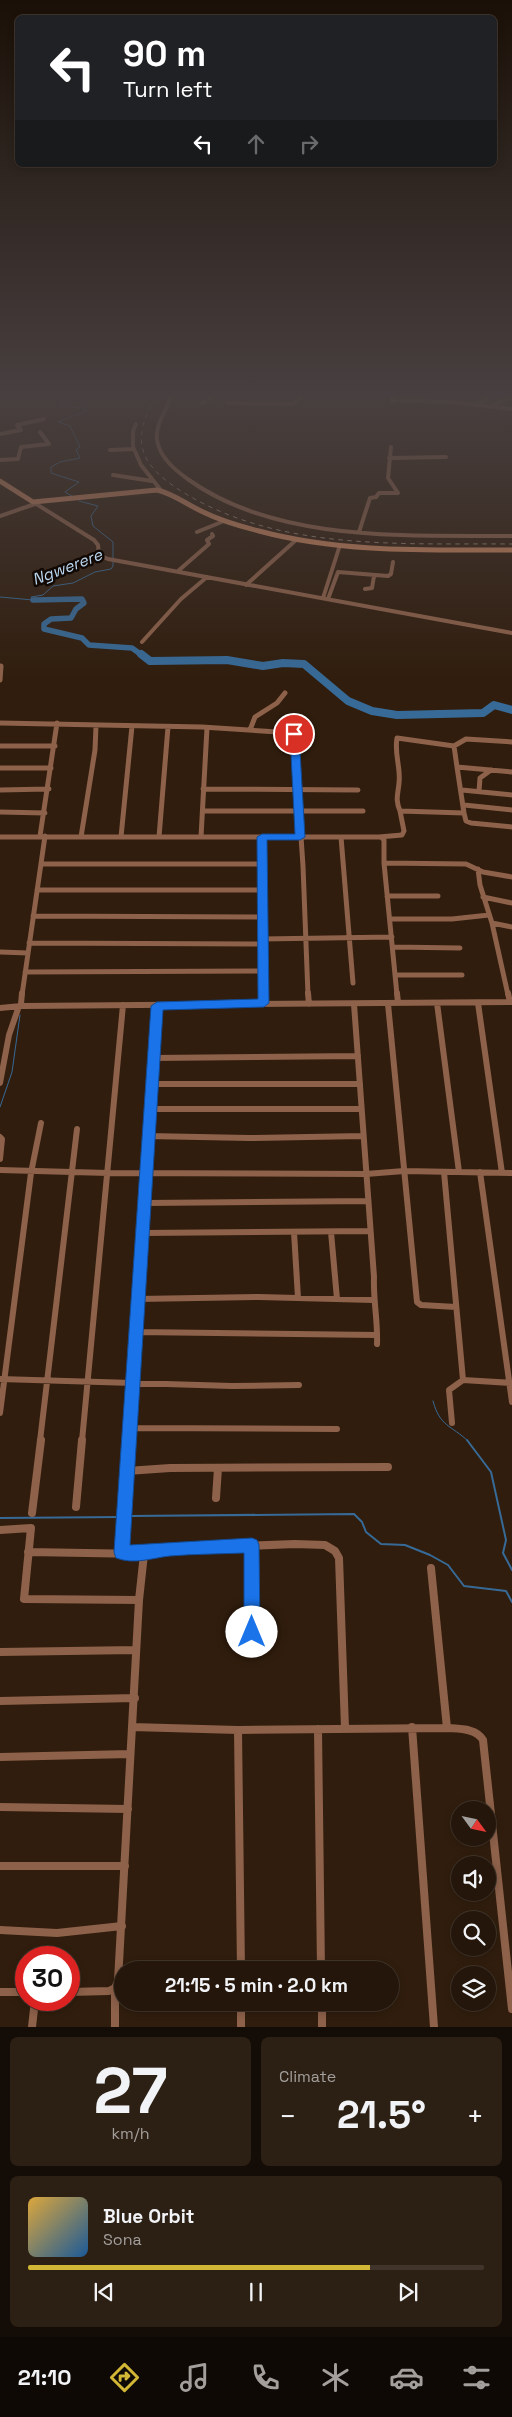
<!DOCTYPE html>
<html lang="en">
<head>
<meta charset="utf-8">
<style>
	body { margin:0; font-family:"Space Grotesk",sans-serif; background:#2c1f13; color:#f1f3f6; height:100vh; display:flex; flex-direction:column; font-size:19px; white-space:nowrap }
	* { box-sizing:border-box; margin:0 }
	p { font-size:16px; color:#a39f9c }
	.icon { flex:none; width:28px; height:28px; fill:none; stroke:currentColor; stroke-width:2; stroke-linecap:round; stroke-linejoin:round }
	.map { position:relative; height:2027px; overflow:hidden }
	.sheet { display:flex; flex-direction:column; gap:10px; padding:10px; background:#140c06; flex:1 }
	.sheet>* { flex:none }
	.banner { position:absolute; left:15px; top:15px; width:482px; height:152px; border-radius:8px; box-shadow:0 2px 8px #0003,0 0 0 1px #41352b; background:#202124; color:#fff; overflow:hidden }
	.needle { width:32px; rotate:123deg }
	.fabs { position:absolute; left:451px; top:1801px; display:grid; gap:10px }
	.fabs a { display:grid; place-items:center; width:45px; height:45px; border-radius:50%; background:#24160a; box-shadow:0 2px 8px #0003,0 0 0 1px #41352b; font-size:25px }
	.speed { position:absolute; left:15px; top:1946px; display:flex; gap:10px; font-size:25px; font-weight:700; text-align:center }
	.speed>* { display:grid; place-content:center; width:65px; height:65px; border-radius:50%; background:#24160a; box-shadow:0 2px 8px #0003,0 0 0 1px #41352b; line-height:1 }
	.speed .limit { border:8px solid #d22; background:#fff; color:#111 }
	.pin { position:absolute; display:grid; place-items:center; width:42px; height:42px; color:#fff; margin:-21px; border:2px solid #fff; border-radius:50%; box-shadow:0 1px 5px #0007 }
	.me { position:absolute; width:55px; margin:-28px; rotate:0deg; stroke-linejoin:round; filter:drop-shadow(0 0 4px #0008) }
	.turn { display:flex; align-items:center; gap:18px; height:105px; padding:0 25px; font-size:22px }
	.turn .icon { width:65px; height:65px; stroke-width:2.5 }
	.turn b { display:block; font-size:35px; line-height:42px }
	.lanes { display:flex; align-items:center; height:48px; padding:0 25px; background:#0003; justify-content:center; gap:25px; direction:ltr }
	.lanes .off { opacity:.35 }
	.big { font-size:38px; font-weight:700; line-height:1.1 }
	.sheet .tile { flex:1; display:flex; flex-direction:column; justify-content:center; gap:8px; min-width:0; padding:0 18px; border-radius:8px; background:#2c1f13 }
	.sheet .dial { align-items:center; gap:0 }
	.dial b { font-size:65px; line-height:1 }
	.song { display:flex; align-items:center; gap:15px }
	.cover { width:60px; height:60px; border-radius:8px; background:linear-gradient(135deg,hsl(40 70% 55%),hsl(210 70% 35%)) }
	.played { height:5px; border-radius:2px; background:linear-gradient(90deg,#d2b736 75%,#41352b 75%) }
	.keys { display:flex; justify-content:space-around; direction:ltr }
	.heat { display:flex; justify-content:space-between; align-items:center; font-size:28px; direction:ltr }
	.sheet .tiles { flex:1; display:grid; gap:10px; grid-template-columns:1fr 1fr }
	.tile:last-child { grid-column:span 2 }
	.trip { position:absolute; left:114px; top:1961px; width:285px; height:50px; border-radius:25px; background:#24160a; box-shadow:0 2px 8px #0003,0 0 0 1px #41352b; font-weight:700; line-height:50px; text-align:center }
	.tabs { display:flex; height:80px; justify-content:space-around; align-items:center; background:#0e0904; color:#a39f9c }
	.tabs .icon { width:35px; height:35px }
	.tabs .selected { color:#d2b736 }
	.tabs b { font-size:22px; color:#f1f3f6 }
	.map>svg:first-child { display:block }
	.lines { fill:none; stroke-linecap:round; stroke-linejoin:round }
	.stream-far1 { stroke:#376a97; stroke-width:1 }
	.stream { stroke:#376a97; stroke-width:2 }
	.river-far1 { stroke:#376a97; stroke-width:5.5 }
	.river { stroke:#376a97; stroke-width:8 }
	.street-far3 { stroke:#8d614a; stroke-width:4 }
	.street-far2 { stroke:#8d614a; stroke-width:5 }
	.street-far1 { stroke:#8d614a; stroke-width:6 }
	.street { stroke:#8d614a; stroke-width:8 }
	.secondary { stroke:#cb855e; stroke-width:5 }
	.rail { stroke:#948376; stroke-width:1; stroke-dasharray:4.5 4.5; stroke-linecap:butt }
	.route { fill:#1a73e8; stroke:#114b97 }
	.labels { text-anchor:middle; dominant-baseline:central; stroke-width:5; stroke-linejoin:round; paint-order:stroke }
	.far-water-label { font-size:16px; font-style:italic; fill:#bad6f0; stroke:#120904 }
</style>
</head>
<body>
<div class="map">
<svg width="512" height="2027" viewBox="0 0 512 2027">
	<rect width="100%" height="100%" fill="#301d0d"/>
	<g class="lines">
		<!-- stream-far1 -->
		<path class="stream-far1" d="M 65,397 L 59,404 L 61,406 L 85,408 L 86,411 L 58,422 L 70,426 L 80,447 L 76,450 L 80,458 L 60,462 L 51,467 L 51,473 L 79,482 L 65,492 L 72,496
			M 0,597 L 33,600 L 31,597 L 43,595 L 53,586 L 73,583 L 95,572 L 111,569 L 113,566 L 113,542 L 93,526 L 91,516 L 98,506 L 79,501
			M 0,1107 L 12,1072 L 20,1015
			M 433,1401 C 440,1427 451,1425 468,1441"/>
		<!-- stream -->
		<path class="stream" d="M 467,1440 L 491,1472 L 506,1540 L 503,1553 L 512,1570
			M 130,1516 L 354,1514 L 362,1522 L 366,1532 L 381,1544 L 405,1545 L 430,1555 L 448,1565 L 464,1586 L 506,1591 L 512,1602
			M 0,1518 L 122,1517"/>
		<!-- river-far1 -->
		<path class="river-far1" d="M 33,600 L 82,599 L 84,603 L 76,609 L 71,618 L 51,619 L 44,624 L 44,629 L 82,638 L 89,645 L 132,648 L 143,656"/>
		<!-- river -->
		<path class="river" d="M 141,654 L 150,661 L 227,660 L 263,666 L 283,663 L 304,664 L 348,701 L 372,711 L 397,715 L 483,713 L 494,705 L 512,710"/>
		<!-- street-far3 -->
		<path class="street-far3" d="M 171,397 C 166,411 155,425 157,440 C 160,458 175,470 189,480 C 278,543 407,535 512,536
			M 393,400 L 451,402 L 512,409
			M 202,403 L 211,397
			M 227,403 L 293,404 L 300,397
			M 478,403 L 487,400 L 485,397
			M 491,406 L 509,397
			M 0,434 L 21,430 L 17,425 L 44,419
			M 133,449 L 133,431 L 136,424
			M 110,450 L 134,449 L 141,465 L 160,489
			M 389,458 L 446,457
			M 0,460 L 18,459 L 21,447 L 49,444 L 40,432
			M 113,475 L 152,481
			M 33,502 L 94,540 L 98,545 L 99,555 L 108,559 L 512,633
			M 0,516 L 35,504
			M 197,532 L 224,521
			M 359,532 L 370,498 L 376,497 L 379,493 L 398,493 L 388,478 L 391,447
			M 178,571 L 209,544 L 207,540 L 213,536 L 212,534
			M 246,585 L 296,540
			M 365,589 L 372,588 L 374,576
			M 323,598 L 340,545
			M 328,599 L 338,572 L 388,576 L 391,574 L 393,562
			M 142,642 L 181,599 L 207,577"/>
		<!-- street-far2 -->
		<path class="street-far2" d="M 0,680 L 1,666
			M 0,723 L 202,727 L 294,733 L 303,866 L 308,995
			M 250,730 L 255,717 L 277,703 L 285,693
			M 0,746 L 55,746
			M 454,746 L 457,767
			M 0,768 L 51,768
			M 203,789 L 358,790
			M 0,790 L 49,789
			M 462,790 L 512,795
			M 479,791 L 480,778 L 491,770
			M 464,805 L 512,810
			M 203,811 L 363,811
			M 400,811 C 395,799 398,795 399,783 C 401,768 394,754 397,738 L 454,746 L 466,739 L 512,742
			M 0,812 L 45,813
			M 464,813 L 466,821 L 471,823 L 512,827
			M 40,836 L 57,723
			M 0,837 L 381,837 L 384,840 L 384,863 L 397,995
			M 81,837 L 95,750 L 96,726
			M 121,837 L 132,726
			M 159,837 L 168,727
			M 201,837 L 207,728
			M 262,837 L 264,995
			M 341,837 L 353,983
			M 379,837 L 402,835 L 404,831 L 400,811 L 464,813 L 457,767 L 512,772
			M 384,863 L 466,864 L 483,872 L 512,877
			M 41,864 L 261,864
			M 478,869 L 480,885 L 492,923 L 508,995
			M 37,890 L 262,890
			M 387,896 L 438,896
			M 483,897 L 512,903
			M 33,916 L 261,917
			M 390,919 L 452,919 L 489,915
			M 492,923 L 512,927
			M 262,939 L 392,937
			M 29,943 L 263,944
			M 393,947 L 460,948
			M 0,952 L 28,953
			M 25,972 L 262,971
			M 395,975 L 462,975
			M 22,995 L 45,836"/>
		<!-- street-far1 -->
		<path class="street-far1" d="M 22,993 L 21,1004 L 23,1006 L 512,1002
			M 264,993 L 264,1003
			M 308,993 L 309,1004
			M 397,993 L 398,1003
			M 508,993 L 510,1002
			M 437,1003 L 459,1172
			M 478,1003 L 502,1173
			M 354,1004 L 374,1277 C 373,1300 378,1321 377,1344
			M 388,1004 L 417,1302 L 421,1305 L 456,1307
			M 0,1008 L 21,1006
			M 153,1058 L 358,1056
			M 0,1083 L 9,1035 L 19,1006
			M 151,1084 L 360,1084
			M 150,1109 L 361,1109
			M 148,1136 L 249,1138 L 363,1136
			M 0,1137 L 2,1139 L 0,1159
			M 0,1170 L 108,1173 L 366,1174 L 404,1171 L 512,1173
			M 444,1172 L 463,1380 L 512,1383
			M 480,1172 L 512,1402
			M 146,1203 L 368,1201
			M 294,1232 L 298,1298
			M 331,1232 L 337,1299
			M 143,1233 L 370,1231
			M 138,1299 L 259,1297 L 373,1300
			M 136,1332 L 377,1335
			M 0,1379 L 232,1386 L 299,1385
			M 0,1413 L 31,1173 L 41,1123
			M 452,1423 L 449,1390 L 463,1380
			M 130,1428 L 337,1429
			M 40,1441 L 77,1129
			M 82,1441 L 123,1005
			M 129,1441 L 157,1006"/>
		<!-- street -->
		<path class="street" d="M 127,1471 L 170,1468 L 388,1467
			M 216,1498 L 218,1468
			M 76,1507 L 82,1440
			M 32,1513 L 41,1440
			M 0,1530 L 31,1528 L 24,1599 L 139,1600
			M 251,1545 L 252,1632
			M 28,1552 L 144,1554 L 139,1600 L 118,1981 L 115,1988 L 109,1991 L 69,1992
			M 122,1552 L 129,1440
			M 144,1554 L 169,1549 L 295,1544 L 325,1545 L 335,1551 L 339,1558 L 345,1728
			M 431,1568 L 447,1728
			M 0,1652 L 136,1650
			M 0,1701 L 135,1698
			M 132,1727 L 238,1730 L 447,1728 C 459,1729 476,1728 483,1740 L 512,2009
			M 412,1727 L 434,2027
			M 318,1729 L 321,1970
			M 238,1730 L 241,1970
			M 0,1757 L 130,1754
			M 0,1807 L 128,1809
			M 0,1866 L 125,1866
			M 0,1930 L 57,1933 L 122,1926
			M 115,1988 L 115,2027
			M 0,1992 L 26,1992
			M 241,2002 L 241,2027
			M 322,2002 L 322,2027
			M 32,2027 L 35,2000"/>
		<!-- secondary -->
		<path class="secondary" d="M 393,397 L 393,400
			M 0,481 L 33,502 L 157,490 C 174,494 186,504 201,511 C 219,520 239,526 259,531 C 341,553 427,550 512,550"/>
		<!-- rail -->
		<path class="rail" d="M 155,397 C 132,439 137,462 178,489 C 275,552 401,543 512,544"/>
	</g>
	<!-- sky -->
	<linearGradient id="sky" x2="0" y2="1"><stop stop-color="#1a1007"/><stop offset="0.58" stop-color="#484040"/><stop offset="1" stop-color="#484040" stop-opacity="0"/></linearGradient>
	<rect width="512" height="681" fill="url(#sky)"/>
	<!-- route -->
	<path class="route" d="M 294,731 L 299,734 L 305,837 L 300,840 L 267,840 L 269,1003 L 264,1007 L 163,1010 L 130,1545 L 252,1538 L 257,1540 L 259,1545 L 260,1632 L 258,1637 L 252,1640 L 246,1637 L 244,1632 L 244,1553 C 219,1554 194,1554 170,1556 C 152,1558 134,1565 116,1558 L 114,1552 L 151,1006 L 157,1002 L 258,999 L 257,837 L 262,834 L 295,834 L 290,734 Z"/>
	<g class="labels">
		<!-- far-water labels -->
		<g class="far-water-label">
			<text transform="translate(67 567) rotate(-21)">Ngwerere</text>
		</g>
	</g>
</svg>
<div class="fabs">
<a><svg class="needle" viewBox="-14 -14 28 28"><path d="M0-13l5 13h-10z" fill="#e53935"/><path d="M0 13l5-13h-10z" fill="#a39f9c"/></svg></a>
<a><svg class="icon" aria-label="sound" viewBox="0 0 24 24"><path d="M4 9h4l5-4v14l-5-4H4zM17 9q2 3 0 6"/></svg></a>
<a><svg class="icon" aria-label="search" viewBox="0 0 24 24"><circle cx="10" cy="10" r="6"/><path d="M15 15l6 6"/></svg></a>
<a><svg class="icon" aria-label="layers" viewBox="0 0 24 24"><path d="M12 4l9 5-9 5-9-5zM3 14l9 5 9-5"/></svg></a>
</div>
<div class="speed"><div class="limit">30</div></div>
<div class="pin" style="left:294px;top:734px;background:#d93025"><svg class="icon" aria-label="arrive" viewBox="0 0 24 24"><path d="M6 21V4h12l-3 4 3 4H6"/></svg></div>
<svg class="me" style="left:252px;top:1632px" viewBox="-20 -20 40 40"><circle r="19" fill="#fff"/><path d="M0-13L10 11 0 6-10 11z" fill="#1a73e8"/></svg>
<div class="trip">21:15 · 5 min · 2.0 km</div>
<div class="banner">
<div class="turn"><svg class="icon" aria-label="left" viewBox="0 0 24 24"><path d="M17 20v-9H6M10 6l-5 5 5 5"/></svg><div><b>90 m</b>Turn left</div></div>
<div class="lanes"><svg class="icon" aria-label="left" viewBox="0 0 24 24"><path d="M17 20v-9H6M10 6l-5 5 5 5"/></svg><svg class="icon off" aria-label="ahead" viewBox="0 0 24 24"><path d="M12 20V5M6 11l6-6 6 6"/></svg><svg class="icon off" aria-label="right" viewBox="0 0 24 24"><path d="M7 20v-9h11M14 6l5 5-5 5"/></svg></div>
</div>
</div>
<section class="sheet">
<div class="tiles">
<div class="tile dial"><b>27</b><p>km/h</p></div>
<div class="tile"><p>Climate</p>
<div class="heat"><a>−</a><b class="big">21.5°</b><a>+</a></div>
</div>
<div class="tile">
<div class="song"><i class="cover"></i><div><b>Blue Orbit</b><p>Sona</p></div></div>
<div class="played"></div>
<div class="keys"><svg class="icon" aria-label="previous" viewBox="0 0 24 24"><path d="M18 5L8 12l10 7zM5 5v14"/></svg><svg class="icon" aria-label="pause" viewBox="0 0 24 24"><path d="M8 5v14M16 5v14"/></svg><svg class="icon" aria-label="next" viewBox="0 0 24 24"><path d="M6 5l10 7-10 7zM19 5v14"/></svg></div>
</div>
</div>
</section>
<nav class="tabs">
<b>21:10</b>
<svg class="icon selected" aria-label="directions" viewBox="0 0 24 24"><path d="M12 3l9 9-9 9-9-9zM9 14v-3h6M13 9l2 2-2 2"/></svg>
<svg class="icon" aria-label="music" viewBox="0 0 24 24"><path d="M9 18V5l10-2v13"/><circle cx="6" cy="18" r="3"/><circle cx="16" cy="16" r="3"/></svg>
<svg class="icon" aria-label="phone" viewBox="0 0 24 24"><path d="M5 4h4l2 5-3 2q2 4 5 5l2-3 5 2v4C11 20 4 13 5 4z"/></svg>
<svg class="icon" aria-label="climate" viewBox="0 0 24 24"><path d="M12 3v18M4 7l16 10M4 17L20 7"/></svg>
<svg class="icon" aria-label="car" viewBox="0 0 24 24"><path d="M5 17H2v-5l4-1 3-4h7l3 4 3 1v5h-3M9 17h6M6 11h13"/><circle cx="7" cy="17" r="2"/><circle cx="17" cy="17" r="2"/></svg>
<svg class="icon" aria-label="filters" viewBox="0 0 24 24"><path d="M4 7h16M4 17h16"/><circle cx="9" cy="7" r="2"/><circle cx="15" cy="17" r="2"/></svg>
</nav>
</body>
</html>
